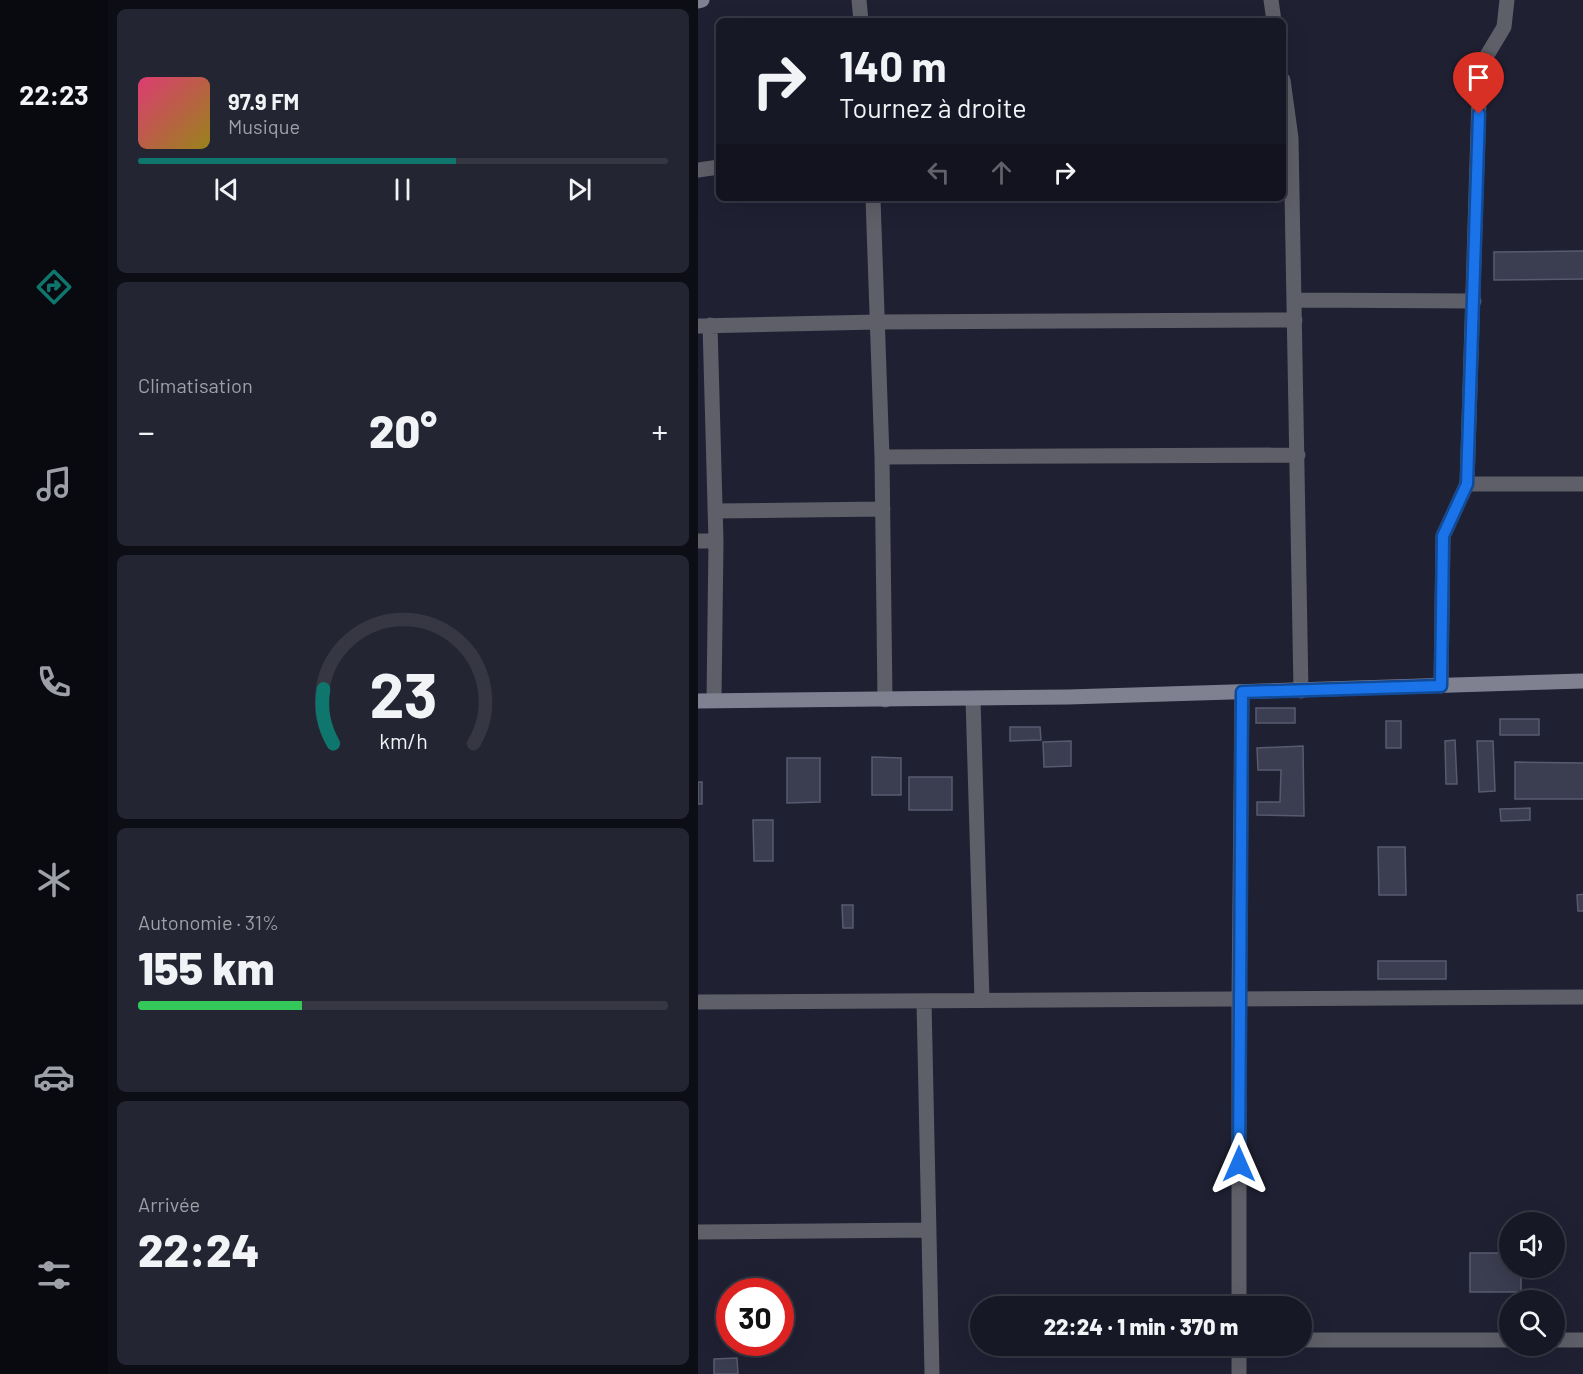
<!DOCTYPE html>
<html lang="fr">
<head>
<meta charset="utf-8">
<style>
	body { margin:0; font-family:Barlow,sans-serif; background:#242532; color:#f1f3f6; height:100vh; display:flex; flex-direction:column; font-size:22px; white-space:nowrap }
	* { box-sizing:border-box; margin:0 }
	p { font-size:20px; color:#9ea0a7 }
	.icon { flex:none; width:33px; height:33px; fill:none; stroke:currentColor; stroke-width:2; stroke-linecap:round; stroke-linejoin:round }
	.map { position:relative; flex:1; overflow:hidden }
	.sheet { display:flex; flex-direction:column; gap:9px; padding:9px; background:#0d0d15; width:590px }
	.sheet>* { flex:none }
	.hud { position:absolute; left:18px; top:18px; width:570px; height:183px; border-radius:9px; box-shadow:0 6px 24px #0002,0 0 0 2px #363743; background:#171826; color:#f1f3f6; overflow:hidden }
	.buttons { position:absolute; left:801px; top:1212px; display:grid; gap:12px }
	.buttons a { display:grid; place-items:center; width:66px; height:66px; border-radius:50%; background:#171826; box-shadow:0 6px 24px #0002,0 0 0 2px #363743; font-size:30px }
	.speed { position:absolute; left:18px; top:1278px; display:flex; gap:12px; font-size:30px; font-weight:700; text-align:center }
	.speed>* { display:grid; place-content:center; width:78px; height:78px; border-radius:50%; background:#171826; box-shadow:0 6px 24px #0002,0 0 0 2px #363743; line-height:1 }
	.speed .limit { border:9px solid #d22; background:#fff; color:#111 }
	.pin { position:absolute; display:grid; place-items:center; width:51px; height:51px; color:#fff; margin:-62px -26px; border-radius:50% 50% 50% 0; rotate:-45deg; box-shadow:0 0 6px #0007 }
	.pin .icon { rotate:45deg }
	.me { position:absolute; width:66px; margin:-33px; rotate:0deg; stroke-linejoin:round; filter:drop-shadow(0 0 4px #0008) }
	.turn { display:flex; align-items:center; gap:21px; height:126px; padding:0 24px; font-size:27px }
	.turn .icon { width:78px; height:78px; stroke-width:2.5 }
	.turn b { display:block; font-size:42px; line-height:51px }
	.lanes { display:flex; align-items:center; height:57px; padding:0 24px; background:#0003; justify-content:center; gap:30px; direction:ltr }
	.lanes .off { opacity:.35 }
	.big { font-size:45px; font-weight:800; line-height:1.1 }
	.sheet .widget { flex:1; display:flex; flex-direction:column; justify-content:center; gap:9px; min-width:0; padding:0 21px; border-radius:9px; background:#242532 }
	.sheet .dial { align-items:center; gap:0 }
	.dial svg { height:156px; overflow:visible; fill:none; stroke:#363743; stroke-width:7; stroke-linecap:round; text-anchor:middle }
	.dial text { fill:#f1f3f6; stroke:none }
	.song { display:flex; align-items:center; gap:18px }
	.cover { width:72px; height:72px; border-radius:9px; background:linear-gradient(135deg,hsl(340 70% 55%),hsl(50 70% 35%)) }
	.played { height:6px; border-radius:3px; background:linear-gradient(90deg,#0f766e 60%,#363743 60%) }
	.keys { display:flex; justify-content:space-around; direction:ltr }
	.heat { display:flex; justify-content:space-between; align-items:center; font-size:33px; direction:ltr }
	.charge { height:9px; border-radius:4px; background:linear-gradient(90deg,#34c759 31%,#363743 0) }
	.trip { position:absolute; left:272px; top:1296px; width:342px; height:60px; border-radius:30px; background:#171826; box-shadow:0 6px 24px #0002,0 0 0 2px #363743; font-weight:800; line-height:60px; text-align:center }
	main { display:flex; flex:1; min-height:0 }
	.dock { display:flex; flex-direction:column; width:108px; justify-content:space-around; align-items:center; background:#090a0f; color:#9ea0a7 }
	.dock .icon { width:42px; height:42px }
	.dock .current { color:#0f766e }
	.dock b { font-size:27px; color:#f1f3f6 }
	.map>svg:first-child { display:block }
	.building { fill:#3b3d50; stroke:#585a6f; stroke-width:1.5 }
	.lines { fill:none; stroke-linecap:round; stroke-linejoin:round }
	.street { stroke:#5e5f68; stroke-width:15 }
	.secondary { stroke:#7f8190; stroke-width:15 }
	.route-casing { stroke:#114b97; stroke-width:15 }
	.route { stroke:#1a73e8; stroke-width:10 }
</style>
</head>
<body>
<main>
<nav class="dock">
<b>22:23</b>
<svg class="icon current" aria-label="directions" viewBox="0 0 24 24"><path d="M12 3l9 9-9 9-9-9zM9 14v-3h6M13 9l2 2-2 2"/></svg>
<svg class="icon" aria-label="music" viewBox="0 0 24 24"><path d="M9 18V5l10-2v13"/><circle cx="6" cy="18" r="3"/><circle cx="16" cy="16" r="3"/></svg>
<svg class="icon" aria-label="phone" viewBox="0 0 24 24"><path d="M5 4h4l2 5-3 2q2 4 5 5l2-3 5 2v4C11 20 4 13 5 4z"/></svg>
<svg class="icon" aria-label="climate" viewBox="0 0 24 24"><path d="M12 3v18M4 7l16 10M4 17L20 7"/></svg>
<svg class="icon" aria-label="car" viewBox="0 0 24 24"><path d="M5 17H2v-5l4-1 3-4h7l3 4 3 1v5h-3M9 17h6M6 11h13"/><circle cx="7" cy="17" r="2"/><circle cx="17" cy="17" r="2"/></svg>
<svg class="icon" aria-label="filters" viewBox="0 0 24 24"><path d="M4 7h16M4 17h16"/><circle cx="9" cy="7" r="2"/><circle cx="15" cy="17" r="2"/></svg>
</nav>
<section class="sheet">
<div class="widget">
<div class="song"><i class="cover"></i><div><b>97.9 FM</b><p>Musique</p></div></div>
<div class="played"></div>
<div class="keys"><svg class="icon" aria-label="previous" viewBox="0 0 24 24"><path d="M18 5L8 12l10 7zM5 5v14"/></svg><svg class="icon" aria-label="pause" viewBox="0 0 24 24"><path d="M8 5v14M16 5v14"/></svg><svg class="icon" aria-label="next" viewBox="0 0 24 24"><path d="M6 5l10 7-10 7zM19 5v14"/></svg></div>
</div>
<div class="widget"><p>Climatisation</p>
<div class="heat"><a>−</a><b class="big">20°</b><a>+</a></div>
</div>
<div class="widget dial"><svg viewBox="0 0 100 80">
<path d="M14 69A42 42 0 1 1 86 69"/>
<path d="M14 69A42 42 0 0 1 9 41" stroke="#0f766e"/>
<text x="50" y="56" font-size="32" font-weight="700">23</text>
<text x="50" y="72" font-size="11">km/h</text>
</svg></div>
<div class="widget"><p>Autonomie · 31%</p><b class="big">155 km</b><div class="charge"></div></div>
<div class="widget"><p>Arrivée</p><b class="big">22:24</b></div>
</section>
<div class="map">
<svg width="886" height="1374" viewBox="0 0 886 1374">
	<rect width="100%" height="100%" fill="#1f2032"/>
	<!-- building -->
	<path class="building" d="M 886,251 L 886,279 L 796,280 L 796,252 Z
		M 558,708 L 597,708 L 597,723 L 558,723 Z
		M 802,719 L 841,719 L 841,735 L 802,735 Z
		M 688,721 L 703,721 L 703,748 L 688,748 Z
		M 312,727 L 342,727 L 343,740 L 312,741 Z
		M 757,740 L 759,784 L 748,784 L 747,741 Z
		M 373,741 L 373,766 L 346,767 L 345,742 Z
		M 779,741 L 795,741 L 797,791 L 781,792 Z
		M 605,746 L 606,816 L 559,815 L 559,802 L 582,802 L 583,770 L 560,770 L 559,748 Z
		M 174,757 L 203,758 L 203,795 L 174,795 Z
		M 89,758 L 122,758 L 122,802 L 89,803 Z
		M 817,762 L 886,763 L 886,799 L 817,799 Z
		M 211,777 L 254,777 L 254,810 L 211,810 Z
		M 0,782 L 4,782 L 4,804 L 0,804 Z
		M 832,808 L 832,820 L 803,821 L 802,809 Z
		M 55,820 L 75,820 L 75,861 L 56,861 Z
		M 680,847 L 707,847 L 708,895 L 681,895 Z
		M 886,894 L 886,911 L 880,911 L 879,895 Z
		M 144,905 L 155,905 L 155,928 L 145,928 Z
		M 680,961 L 748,961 L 748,979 L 680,979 Z
		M 772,1253 L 812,1253 L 812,1268 L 823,1268 L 823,1292 L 772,1292 Z
		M 39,1358 L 40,1374 L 16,1374 L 16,1359 Z"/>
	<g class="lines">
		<!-- street -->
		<path class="street" d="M 161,0 L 163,21
			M 573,0 L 576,21
			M 809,0 L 806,27 L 782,67 L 769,484 L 886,484
			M 585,80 L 593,138 L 603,691
			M 0,170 L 21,167
			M 175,198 L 184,457 L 187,700
			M 597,300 L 776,301
			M 12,325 L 18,541 L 16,700
			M 0,326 L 180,322 L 597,320
			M 184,457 L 600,455
			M 17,511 L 185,509
			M 0,541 L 18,541
			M 743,686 L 745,536 L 769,484
			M 275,699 L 284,1000
			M 226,1001 L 234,1374
			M 0,1002 L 886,997
			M 0,1232 L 231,1230
			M 541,1306 L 541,998 L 544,692
			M 603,1340 L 812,1340
			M 856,1340 L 886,1340
			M 541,1346 L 541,1374"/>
		<!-- secondary -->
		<path class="secondary" d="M 0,1 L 4,0
			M 0,701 L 370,697 L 886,681"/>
	</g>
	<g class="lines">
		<defs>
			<path id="route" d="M 541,1164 L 544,692 L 743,686 L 745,536 L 769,484 L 781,114"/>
		</defs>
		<!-- route casing -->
		<use href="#route" class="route-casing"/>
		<!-- route -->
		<use href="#route" class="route"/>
	</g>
</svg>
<div class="buttons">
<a><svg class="icon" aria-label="sound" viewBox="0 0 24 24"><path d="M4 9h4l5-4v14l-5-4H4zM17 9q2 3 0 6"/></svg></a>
<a><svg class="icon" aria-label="search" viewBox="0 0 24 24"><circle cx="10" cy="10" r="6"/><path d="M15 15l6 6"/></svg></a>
</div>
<div class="speed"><div class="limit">30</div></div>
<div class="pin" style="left:781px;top:114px;background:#d93025"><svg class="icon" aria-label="arrive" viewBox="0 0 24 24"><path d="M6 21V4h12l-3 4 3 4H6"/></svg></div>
<svg class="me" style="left:541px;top:1164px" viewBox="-20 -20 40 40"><path d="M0-17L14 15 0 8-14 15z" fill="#1a73e8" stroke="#fff" stroke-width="4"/></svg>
<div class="trip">22:24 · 1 min · 370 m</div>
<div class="hud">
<div class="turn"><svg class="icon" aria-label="right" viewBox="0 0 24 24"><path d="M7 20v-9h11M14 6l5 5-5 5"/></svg><div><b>140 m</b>Tournez à droite</div></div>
<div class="lanes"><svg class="icon off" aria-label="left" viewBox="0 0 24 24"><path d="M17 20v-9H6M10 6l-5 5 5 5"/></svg><svg class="icon off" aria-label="ahead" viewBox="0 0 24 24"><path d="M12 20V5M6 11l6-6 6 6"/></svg><svg class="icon" aria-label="right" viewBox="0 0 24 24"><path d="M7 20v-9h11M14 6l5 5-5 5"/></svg></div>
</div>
</div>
</main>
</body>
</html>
